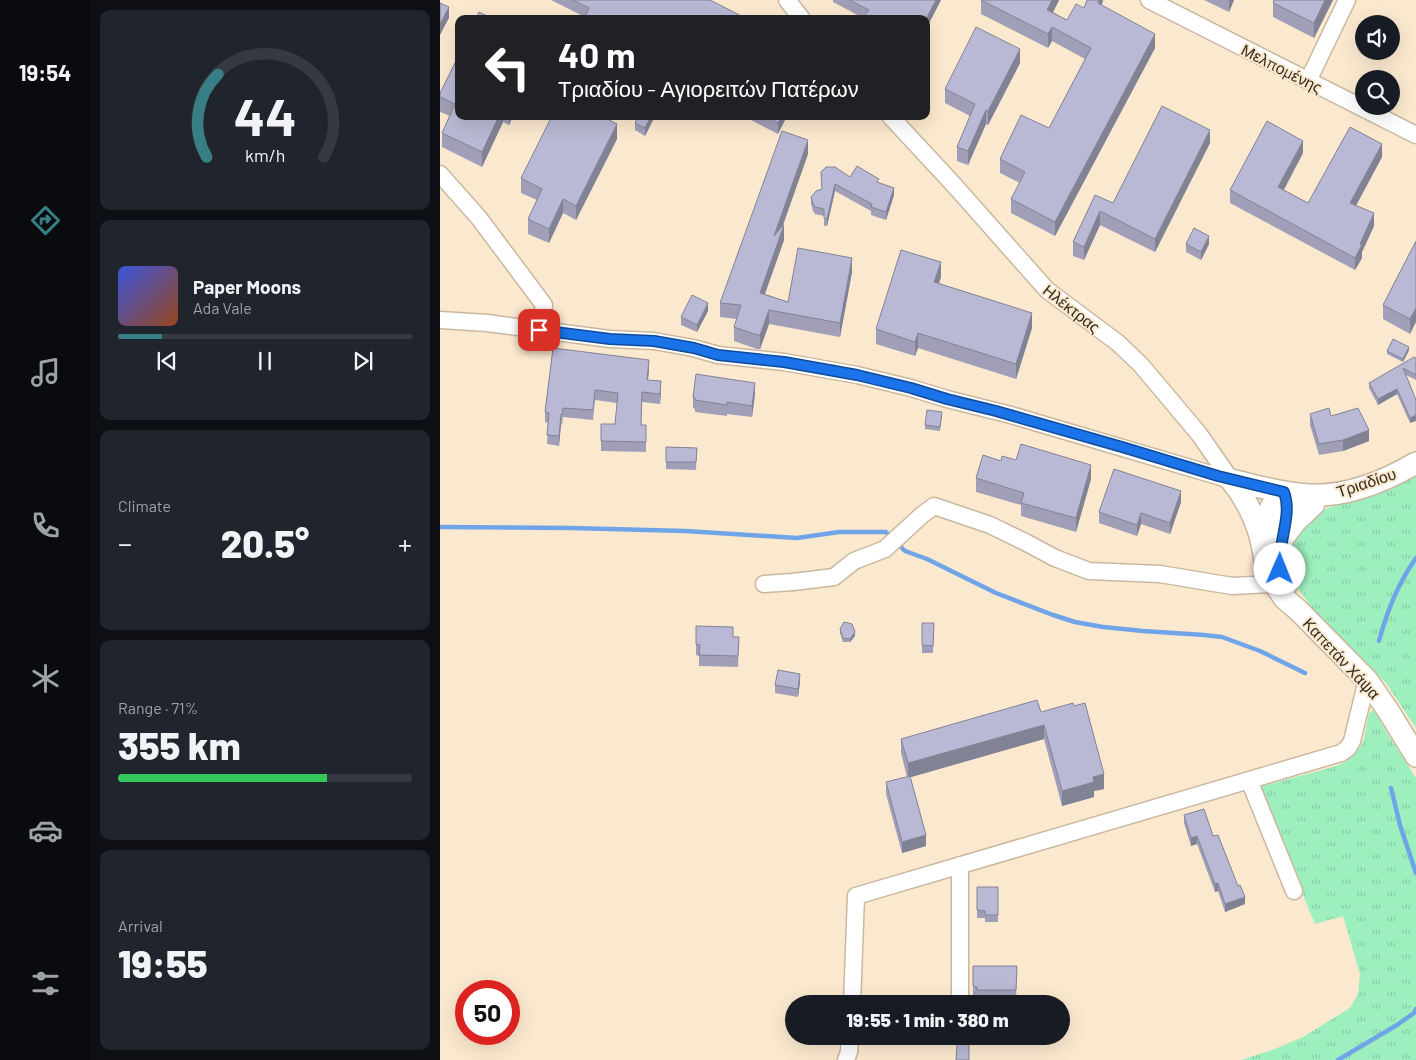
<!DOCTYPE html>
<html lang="en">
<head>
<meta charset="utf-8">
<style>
	body { margin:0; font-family:Barlow,sans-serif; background:#20242c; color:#f1f3f6; height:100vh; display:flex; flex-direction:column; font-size:19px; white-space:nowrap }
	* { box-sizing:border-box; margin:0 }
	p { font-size:16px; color:#9ea1a6 }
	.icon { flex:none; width:28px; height:28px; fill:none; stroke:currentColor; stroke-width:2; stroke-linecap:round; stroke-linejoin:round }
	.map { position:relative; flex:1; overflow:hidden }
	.sheet { display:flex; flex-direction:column; gap:10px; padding:10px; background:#0d0f14; width:350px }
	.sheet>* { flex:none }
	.top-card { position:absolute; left:15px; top:15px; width:475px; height:105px; border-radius:10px; box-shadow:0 5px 20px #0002; background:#202124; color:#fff; overflow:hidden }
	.buttons { position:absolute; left:915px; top:15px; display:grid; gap:10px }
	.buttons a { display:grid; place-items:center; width:45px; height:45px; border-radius:50%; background:#171b24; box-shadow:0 5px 20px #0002; font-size:25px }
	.speed { position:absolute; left:15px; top:980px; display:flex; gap:10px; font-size:25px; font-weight:700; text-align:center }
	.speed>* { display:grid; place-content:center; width:65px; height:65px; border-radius:50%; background:#171b24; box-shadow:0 5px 20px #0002; line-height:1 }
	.speed .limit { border:8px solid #d22; background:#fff; color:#111 }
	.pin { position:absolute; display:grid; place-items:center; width:42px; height:42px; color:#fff; margin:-21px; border-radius:10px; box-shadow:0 2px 8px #0006 }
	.me { position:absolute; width:55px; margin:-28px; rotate:1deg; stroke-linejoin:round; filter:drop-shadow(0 0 4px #0008) }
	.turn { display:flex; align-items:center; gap:18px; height:105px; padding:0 20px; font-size:22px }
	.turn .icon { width:65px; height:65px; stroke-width:2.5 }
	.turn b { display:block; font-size:35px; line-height:42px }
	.big { font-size:38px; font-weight:800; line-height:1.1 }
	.sheet .widget { flex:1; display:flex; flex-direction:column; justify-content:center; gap:8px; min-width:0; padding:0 18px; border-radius:10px; background:#20242c }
	.sheet .dial { align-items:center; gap:0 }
	.dial svg { height:130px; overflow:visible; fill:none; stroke:#363941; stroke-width:7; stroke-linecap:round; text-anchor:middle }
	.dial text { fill:#f1f3f6; stroke:none }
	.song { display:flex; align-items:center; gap:15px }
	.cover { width:60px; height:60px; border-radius:8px; background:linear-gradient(135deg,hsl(230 70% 55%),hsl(20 70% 35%)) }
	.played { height:5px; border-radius:2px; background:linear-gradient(90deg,#377f84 15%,#363941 15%) }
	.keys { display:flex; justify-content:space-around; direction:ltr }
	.heat { display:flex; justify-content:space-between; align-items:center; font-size:28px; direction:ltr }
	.charge { height:8px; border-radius:4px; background:linear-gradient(90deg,#34c759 71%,#363941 0) }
	.trip { position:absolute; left:345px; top:995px; width:285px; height:50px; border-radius:25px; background:#171b24; box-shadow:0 5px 20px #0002; font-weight:800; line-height:50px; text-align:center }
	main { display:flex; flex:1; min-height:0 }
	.tab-bar { display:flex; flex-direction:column; width:90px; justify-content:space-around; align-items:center; background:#090b0e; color:#9ea1a6 }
	.tab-bar .icon { width:35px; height:35px }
	.tab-bar .on { color:#377f84 }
	.tab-bar b { font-size:22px; color:#f1f3f6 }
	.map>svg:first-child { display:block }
	.grass { fill:url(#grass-tufts) }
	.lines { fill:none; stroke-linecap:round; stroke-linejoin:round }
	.stream { stroke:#70a4e9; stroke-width:4.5 }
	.minor-casing { stroke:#c9b89f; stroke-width:19 }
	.major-casing { stroke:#c9b89f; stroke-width:24 }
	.minor { stroke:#fff; stroke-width:16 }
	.major { stroke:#fff; stroke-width:21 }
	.wall { fill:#a09fb7 }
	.shaded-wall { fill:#828295 }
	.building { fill:#bab9d5; stroke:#828295 }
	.route-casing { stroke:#114b97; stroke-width:12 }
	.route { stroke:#1a73e8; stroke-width:9 }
	.labels { text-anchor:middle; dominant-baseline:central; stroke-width:4; stroke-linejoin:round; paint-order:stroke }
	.street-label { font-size:16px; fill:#342d23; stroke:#fbe9cf }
</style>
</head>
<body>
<main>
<nav class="tab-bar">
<b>19:54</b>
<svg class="icon on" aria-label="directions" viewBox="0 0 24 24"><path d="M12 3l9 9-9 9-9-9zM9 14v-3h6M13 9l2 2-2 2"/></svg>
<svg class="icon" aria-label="music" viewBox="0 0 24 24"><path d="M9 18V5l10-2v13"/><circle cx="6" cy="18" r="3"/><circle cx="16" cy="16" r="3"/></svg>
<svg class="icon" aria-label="phone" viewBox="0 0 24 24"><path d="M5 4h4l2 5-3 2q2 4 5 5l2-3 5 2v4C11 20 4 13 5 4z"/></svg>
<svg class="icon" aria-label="climate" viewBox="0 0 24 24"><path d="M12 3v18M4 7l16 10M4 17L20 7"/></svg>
<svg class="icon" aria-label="car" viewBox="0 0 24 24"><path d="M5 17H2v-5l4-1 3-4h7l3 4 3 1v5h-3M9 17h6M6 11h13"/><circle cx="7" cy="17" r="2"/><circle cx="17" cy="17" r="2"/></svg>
<svg class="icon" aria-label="filters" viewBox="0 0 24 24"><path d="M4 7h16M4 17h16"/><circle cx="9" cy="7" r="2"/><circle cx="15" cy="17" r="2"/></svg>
</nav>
<section class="sheet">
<div class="widget dial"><svg viewBox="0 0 100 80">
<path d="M14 69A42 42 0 1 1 86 69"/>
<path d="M14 69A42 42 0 0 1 21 18" stroke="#377f84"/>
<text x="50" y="56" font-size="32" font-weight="700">44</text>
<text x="50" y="72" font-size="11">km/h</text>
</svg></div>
<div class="widget">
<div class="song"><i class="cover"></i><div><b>Paper Moons</b><p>Ada Vale</p></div></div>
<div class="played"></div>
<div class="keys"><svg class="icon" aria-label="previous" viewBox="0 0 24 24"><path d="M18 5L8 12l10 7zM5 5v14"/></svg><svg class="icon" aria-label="pause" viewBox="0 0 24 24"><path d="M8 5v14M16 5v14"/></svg><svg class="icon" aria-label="next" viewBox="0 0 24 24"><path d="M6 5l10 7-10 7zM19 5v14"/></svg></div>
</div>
<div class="widget"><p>Climate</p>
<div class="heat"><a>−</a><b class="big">20.5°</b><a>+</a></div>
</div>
<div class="widget"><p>Range · 71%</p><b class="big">355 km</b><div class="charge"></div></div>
<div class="widget"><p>Arrival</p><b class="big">19:55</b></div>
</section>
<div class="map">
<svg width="976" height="1060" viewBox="0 0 976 1060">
	<defs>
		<pattern id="grass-tufts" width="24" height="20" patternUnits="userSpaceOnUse" patternTransform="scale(1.25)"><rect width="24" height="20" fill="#9eefbe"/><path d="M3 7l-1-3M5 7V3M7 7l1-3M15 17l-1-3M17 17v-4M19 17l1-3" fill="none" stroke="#89cda3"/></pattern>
	</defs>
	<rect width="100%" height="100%" fill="#fbe9cf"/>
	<!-- grass -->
	<path class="grass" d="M 976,475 L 976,728 L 946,683 L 880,618 L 859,590 L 851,578 L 849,542 L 879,513 L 888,508 L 950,489 Z
		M 933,710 L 935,711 L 947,733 L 976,778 L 976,1060 L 801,1060 L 832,1050 L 863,1037 L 910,1008 L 918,994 L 920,974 L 903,916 L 875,924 L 819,787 L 893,767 L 907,761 L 921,746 L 924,739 L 929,713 Z"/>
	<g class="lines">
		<!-- stream -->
		<path class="stream" d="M 0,527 L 131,528 L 246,531 L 357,538 L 399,532 L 446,532 L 465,551 L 487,559 L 556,593 L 613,615 L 635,622 L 663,627 L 703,631 L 764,635 L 782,637 L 820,651 L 865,673
			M 939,641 C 947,611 958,583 976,558
			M 951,788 L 960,825 L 976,873
			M 898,1060 L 957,1025 L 974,1013 L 976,1009"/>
		<defs>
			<path id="minor" d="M 347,0 L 362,19
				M 709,0 L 976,135
				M 868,81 L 907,0
				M 450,116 L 514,185 L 607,290 L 678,343 L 701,365 L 759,434 L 791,480
				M 0,174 L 39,218 L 104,305 L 99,330
				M 0,320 L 47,323 L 170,339 L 214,341 L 253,348 L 278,355 L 344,362 L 417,375 L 471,388 L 507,399 L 571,415 L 791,480
				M 324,584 L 353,582 L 394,577 L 414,561 L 445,549 L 482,515 L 494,506 L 550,525 L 585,542 L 615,558 L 649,571 L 720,574 L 792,586 L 834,584
				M 809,780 L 854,891
				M 520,865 L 520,1004
				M 412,1004 L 416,896 L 901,753 L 908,748 L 912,741 L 927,680
				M 406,1060 L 409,1052 L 410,1036"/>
			<path id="major" d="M 791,480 C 817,486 843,494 870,495 C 906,497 945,481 976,463
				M 791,480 C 805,497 815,518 821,539
				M 844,492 L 831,507 L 826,520 L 821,539 L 825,560 L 830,576 L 844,598 L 859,611 L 927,680 L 949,712 L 976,756
				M 844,492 C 855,523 830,550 846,585
				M 843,538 L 856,521 L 874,504 L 877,495"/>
		</defs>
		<!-- minor casing -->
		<use href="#minor" class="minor-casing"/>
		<!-- major casing -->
		<use href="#major" class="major-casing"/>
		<!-- minor -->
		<use href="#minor" class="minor"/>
		<!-- major -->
		<use href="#major" class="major"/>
	</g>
	<!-- wall -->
	<path class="wall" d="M 111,0 L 270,0 L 307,19 L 144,19 L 145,17 Z
		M 393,0 L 501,0 L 486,29 L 486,19 L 425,19 L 393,2 Z
		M 541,0 L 619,0 L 613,12 L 627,20 L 644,8 L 663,0 L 661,5 L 715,48 L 615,236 L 571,213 L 571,199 L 580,183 L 560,173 L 560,159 L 609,128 L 645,59 L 612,41 L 608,48 L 541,14 Z
		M 764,0 L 794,0 L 789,12 Z
		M 834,0 L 893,0 L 874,38 L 833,17 L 833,3 Z
		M 19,55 L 19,116 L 73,116 L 69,125 L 63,122 L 42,167 L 2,147 L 2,133 L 10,116 L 0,112 L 0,93 Z
		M 580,63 L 548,125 L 546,124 L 528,165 L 517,161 L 517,147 L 530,116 L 505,103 L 505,89 Z
		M 215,116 L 205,136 L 195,130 L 195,123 Z
		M 311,116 L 347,116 L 338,134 L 311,120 Z
		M 177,139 L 136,220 L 123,213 L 109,243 L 88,234 L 88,219 L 97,200 L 81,193 L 81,178 Z
		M 770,143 L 715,252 L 660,225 L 644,260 L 633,256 L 633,242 L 655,195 L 673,203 Z
		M 863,153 L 844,190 L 868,203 L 942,157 L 916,206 L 934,226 L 922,252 L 922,258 L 915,270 L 790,203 L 790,190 Z
		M 368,154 L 343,225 L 344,240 L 325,294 L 348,302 L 412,272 L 400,337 L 329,324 L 320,349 L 317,349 L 294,341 L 294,327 L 297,319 L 280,317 L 280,303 Z
		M 381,172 L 439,183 L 454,195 L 446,220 L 431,215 L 431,211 L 395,191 L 387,226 L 384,226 L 384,216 L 375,214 L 373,211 L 371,204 L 371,197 L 382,189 Z
		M 976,241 L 970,334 L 943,319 L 943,305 Z
		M 746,244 L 769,244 L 761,260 L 746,252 Z
		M 501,277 L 499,283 L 592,328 L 576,379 L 478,348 L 475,356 L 436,344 L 436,329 Z
		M 268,311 L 257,332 L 241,325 L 241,317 Z
		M 113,348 L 209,370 L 208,380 L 221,391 L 220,404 L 202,402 L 201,425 L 206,425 L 206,452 L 161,451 L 161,424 L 175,424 L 177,403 L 155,400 L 153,420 L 123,417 L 122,425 L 121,424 L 119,446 L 107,444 L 108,423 L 105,422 L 105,412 Z
		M 969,350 L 963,362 L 947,354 L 947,351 Z
		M 976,358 L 976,380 L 966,375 L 976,400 L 970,423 L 957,394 L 938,405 L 929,388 L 929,383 Z
		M 315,394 L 312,417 L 287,414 L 287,416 L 255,412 L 255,409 L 253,408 L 253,397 Z
		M 870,414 L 891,416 L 929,441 L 903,451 L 879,455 L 870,425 Z
		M 502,416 L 500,431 L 485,429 L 485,425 Z
		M 226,447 L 257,448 L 256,470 L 226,469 Z
		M 576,460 L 651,479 L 636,532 L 581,516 L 581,505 L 536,492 L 536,478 L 561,461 Z
		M 741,502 L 730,534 L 701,524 L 697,536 L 659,523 L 659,512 Z
		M 482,623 L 494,623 L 493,653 L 482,653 Z
		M 256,626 L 293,637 L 299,637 L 298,667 L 259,666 L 259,656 L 256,655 Z
		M 400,629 L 415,636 L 410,642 L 403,642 L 400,633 Z
		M 360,682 L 358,697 L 335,693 L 335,685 Z
		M 601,712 L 664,789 L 654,791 L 654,797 L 622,806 L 604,739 L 470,777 L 486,846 L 462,853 L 446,794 L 446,782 L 467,777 L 461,753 L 461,739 Z
		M 744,815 L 773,836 L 805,904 L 785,912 L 778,891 L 775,892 L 757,844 L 751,846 L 744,823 Z
		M 537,887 L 558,887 L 558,922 L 545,922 L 545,918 L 537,918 Z
		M 533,966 L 577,966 L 576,1001 L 537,1001 L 537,998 L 533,998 Z"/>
	<!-- shaded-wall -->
	<path class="shaded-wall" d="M 496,0 L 501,0 L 486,29 L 486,19 Z
		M 612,0 L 619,0 L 607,24 L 607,10 Z
		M 659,0 L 663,0 L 663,1 L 658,17 L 658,3 Z
		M 789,0 L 794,0 L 789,12 Z
		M 885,0 L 893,0 L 874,38 L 874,23 Z
		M 9,7 L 9,18 L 0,35 L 0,24 Z
		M 612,27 L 612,41 L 608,48 L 608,34 Z
		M 715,34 L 715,48 L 615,236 L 615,222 Z
		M 580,49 L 580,63 L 548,125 L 548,111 Z
		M 546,110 L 546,124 L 528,165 L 528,151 Z
		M 59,116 L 63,116 L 63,122 L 42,167 L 42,152 Z
		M 69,116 L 73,116 L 69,125 Z
		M 211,116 L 215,116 L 205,136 L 205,128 Z
		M 342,116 L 347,116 L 338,134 L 338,123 Z
		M 177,124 L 177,139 L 136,220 L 136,206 Z
		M 770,130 L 770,143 L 715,252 L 715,239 Z
		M 368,140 L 368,154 L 334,250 L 334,236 Z
		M 863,141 L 863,153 L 838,200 L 838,187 Z
		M 942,144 L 942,157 L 910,216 L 910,203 Z
		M 395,184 L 395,191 L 387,226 L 387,219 Z
		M 454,188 L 454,195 L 446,220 L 446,212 Z
		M 123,199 L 123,213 L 109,243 L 109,229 Z
		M 660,211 L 660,225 L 644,260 L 644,247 Z
		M 934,213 L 934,226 L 922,252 L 922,258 L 915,270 L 915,258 L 920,244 Z
		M 344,225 L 344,240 L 320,307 L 320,293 Z
		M 769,236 L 769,244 L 761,260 L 761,252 Z
		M 412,258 L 412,272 L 400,337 L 400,323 Z
		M 501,262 L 501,277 L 494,297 L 494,282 Z
		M 268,303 L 268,311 L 257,332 L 257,325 Z
		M 976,308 L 976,322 L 970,334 L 970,319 Z
		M 329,310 L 329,324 L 320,349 L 320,335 Z
		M 592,313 L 592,328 L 576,379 L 576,364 Z
		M 478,333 L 478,348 L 475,356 L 475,342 Z
		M 969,347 L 969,350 L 963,362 L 963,359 Z
		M 209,360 L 209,370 L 207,389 L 207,380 Z
		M 221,381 L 221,391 L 220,404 L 220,394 Z
		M 315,383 L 315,394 L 312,417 L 312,406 Z
		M 957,389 L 957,394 L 938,405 L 938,399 Z
		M 121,414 L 121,424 L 119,446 L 119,436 Z
		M 976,415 L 976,421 L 970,423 L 970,418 Z
		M 929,430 L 929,441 L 903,451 L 903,440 Z
		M 651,465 L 651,479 L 636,532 L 636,518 Z
		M 741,491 L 741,502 L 730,534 L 730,523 Z
		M 701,513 L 701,524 L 697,536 L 697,525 Z
		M 415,632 L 415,636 L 410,642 L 410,639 Z
		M 360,674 L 360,682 L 358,697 L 358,689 Z
		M 604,725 L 604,739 L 468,778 L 468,763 Z
		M 664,774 L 664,789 L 654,791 L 654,797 L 622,806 L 622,791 L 653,777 Z
		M 486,835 L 486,846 L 462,853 L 462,842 Z
		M 757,836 L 757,844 L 751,846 L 751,838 Z
		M 778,883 L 778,891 L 775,892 L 775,884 Z
		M 805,897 L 805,904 L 785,912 L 785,904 Z"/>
	<!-- building -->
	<path class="building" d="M 133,0 L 270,0 L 307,19 L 171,19 L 166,16 L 164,19 L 144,19 L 149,8 Z
		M 409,0 L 496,0 L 486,19 L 431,19 L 425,15 L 429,10 Z
		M 541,0 L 612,0 L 607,10 L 627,20 L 636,4 L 644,8 L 647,0 L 659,0 L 658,3 L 715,34 L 615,222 L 571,199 L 585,172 L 560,159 L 581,115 L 609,128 L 651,48 L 612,27 L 608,34 Z
		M 834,0 L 885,0 L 874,23 L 833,3 Z
		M 0,3 L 9,7 L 0,24 Z
		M 39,12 L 53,19 L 36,19 Z
		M 536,27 L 580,49 L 548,111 L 546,110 L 528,151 L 517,147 L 535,104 L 505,89 Z
		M 19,55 L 19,116 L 59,116 L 42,152 L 2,133 L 15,104 L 0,97 L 0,93 Z
		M 722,106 L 770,130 L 715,239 L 660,211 L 644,247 L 633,242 L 655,195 L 673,203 Z
		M 112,116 L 161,116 L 177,124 L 136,206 L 123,199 L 109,229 L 88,219 L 102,189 L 81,178 Z
		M 198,116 L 211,116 L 205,128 L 195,123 Z
		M 325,116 L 342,116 L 338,123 Z
		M 827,121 L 863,141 L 838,187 L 868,203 L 910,127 L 942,144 L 910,203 L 934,213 L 920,244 L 922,245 L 915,258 L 790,190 Z
		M 342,131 L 368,140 L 334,236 L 343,225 L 344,225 L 320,293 L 348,302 L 358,248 L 412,258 L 400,323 L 329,310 L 320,335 L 317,335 L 294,327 L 301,305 L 280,303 Z
		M 417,166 L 439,179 L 437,182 L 454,188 L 446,212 L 431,207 L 432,204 L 395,184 L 387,219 L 384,218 L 384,209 L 375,207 L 373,203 L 371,197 L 376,191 L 382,189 L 381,172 L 386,167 L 395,167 L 410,177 Z
		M 754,228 L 769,236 L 761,252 L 746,244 Z
		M 976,241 L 976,308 L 970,319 L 943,305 Z
		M 461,250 L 501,262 L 494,282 L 592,313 L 576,364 L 478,333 L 475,342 L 436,329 Z
		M 252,295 L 268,303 L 257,325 L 241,317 Z
		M 953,339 L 969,347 L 963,359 L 947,351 Z
		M 113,348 L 209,360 L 207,380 L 221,381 L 220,394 L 202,392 L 201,425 L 206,425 L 206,442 L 161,441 L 161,424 L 175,424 L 178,393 L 155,390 L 153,410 L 123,408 L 122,415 L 121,414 L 119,436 L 107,435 L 109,413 L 105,412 Z
		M 974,357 L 976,358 L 976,375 L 963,368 L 976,400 L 976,415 L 970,418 L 957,389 L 938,399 L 929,383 Z
		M 256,374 L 315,383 L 312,406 L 287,402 L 287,405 L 255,400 L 255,398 L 253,397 Z
		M 889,408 L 891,416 L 918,408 L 929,430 L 903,440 L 879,444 L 870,414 Z
		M 487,410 L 502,412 L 500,427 L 485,425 Z
		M 581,444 L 651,465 L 636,518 L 581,503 L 584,493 L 536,478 L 543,455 L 561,461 L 562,456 L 576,460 Z
		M 226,447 L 257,448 L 256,462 L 226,462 Z
		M 674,469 L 741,491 L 730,523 L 701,513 L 697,525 L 659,512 Z
		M 404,622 L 412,624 L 415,632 L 410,639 L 403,638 L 400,629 Z
		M 482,623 L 494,623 L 493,646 L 482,645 Z
		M 256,626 L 293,627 L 293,637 L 299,637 L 298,656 L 259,655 L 260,645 L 256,644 Z
		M 338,670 L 360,674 L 358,689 L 335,685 Z
		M 597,700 L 601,712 L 633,703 L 634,706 L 645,703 L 664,774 L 653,777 L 654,782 L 622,791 L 604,725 L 468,763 L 461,739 Z
		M 470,776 L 486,835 L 462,842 L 446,782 Z
		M 764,809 L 773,836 L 778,835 L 798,886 L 800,885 L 805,897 L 785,904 L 778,883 L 775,884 L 757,836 L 751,838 L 744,815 Z
		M 537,887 L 558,887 L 558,915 L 545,915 L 545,911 L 537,910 Z
		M 533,966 L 577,966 L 576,990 L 537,990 L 537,987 L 533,986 Z
		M 517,1044 L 529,1044 L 529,1060 L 516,1060 Z"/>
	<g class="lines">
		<defs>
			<path id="route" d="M 99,330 L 170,339 L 214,341 L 254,348 L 278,355 L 344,362 L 417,375 L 471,388 L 507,399 L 556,411 L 682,447 L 778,476 L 844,492 C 853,516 837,543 840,569"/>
		</defs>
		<!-- route casing -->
		<use href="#route" class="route-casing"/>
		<!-- route -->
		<use href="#route" class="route"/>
	</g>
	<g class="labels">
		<!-- street labels -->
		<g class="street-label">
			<text transform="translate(842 68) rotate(27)">Μελπομένης</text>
			<text transform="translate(632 308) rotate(38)">Ηλέκτρας</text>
			<text transform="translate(926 482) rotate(-18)">Τριαδίου</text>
			<text transform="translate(902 658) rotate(47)">Καπετάν Χάψα</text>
		</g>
	</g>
</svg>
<div class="buttons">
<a><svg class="icon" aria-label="sound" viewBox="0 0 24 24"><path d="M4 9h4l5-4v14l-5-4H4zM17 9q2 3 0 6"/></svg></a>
<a><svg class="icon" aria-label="search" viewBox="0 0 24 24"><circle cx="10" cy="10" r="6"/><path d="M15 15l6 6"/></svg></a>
</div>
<div class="speed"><div class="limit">50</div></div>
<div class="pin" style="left:99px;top:330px;background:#d93025"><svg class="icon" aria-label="arrive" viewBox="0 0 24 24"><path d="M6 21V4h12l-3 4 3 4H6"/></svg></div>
<svg class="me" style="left:840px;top:569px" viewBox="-20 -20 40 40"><circle r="19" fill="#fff"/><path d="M0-13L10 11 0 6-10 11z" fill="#1a73e8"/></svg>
<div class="trip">19:55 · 1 min · 380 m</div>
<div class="top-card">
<div class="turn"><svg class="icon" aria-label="left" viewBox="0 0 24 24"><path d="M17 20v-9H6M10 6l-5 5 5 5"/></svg><div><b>40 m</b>Τριαδίου - Αγιορειτών Πατέρων</div></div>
</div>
</div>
</main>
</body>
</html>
